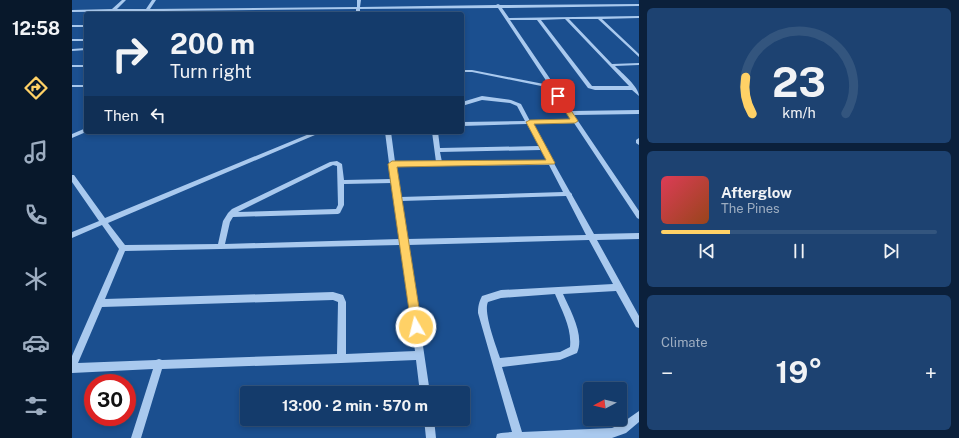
<!DOCTYPE html>
<html lang="en">
<head>
<meta charset="utf-8">
<style>
	body { margin:0; font-family:"Public Sans",sans-serif; background:#1d4271; color:#f1f3f6; height:100vh; display:flex; flex-direction:column; font-size:15px; white-space:nowrap }
	* { box-sizing:border-box; margin:0 }
	p { font-size:13px; color:#9dadc1 }
	.icon { flex:none; width:22px; height:22px; fill:none; stroke:currentColor; stroke-width:2; stroke-linecap:round; stroke-linejoin:round }
	.map { position:relative; flex:1; overflow:hidden }
	.side { display:flex; flex-direction:column; gap:8px; padding:8px; background:#0b203b; width:320px }
	.side>* { flex:none }
	.top-card { position:absolute; left:12px; top:12px; width:380px; height:122px; border-radius:4px; box-shadow:0 2px 6px #0003,0 0 0 1px #33557e; background:#143b6b; color:#f1f3f6; overflow:hidden }
	.needle { width:26px; rotate:263deg }
	.fabs { position:absolute; left:511px; top:382px; display:grid; gap:8px }
	.fabs a { display:grid; place-items:center; width:44px; height:44px; border-radius:4px; background:#143b6b; box-shadow:0 2px 6px #0003,0 0 0 1px #33557e; font-size:20px }
	.speed { position:absolute; left:12px; top:374px; display:flex; gap:8px; font-size:20px; font-weight:700; text-align:center }
	.speed>* { display:grid; place-content:center; width:52px; height:52px; border-radius:50%; background:#143b6b; box-shadow:0 2px 6px #0003,0 0 0 1px #33557e; line-height:1 }
	.speed .limit { border:6px solid #d22; background:#fff; color:#111 }
	.pin { position:absolute; display:grid; place-items:center; width:34px; height:34px; color:#fff; margin:-17px; border-radius:8px; box-shadow:0 2px 6px #0006 }
	.me { position:absolute; width:44px; margin:-22px; rotate:352deg; stroke-linejoin:round; filter:drop-shadow(0 0 3px #0008) }
	.turn { display:flex; align-items:center; gap:14px; height:84px; padding:0 20px; font-size:18px }
	.turn .icon { width:52px; height:52px; stroke-width:2.5 }
	.turn b { display:block; font-size:28px; line-height:34px }
	.then { display:flex; align-items:center; height:38px; padding:0 20px; background:#0003; gap:8px; font-size:15px }
	.big { font-size:30px; font-weight:700; line-height:1.1 }
	.side .card { flex:1; display:flex; flex-direction:column; justify-content:center; gap:6px; min-width:0; padding:0 14px; border-radius:6px; background:#1d4271 }
	.side .dial { align-items:center; gap:0 }
	.dial svg { height:104px; overflow:visible; fill:none; stroke:#33557e; stroke-width:7; stroke-linecap:round; text-anchor:middle }
	.dial text { fill:#f1f3f6; stroke:none }
	.song { display:flex; align-items:center; gap:12px }
	.cover { width:48px; height:48px; border-radius:6px; background:linear-gradient(135deg,hsl(350 70% 55%),hsl(20 70% 35%)) }
	.played { height:4px; border-radius:2px; background:linear-gradient(90deg,#ffd166 25%,#33557e 25%) }
	.keys { display:flex; justify-content:space-around; direction:ltr }
	.heat { display:flex; justify-content:space-between; align-items:center; font-size:22px; direction:ltr }
	.trip { position:absolute; left:168px; top:386px; width:230px; height:40px; border-radius:4px; background:#143b6b; box-shadow:0 2px 6px #0003,0 0 0 1px #33557e; font-weight:700; line-height:40px; text-align:center }
	main { display:flex; flex:1; min-height:0 }
	.tabs { display:flex; flex-direction:column; width:72px; justify-content:space-around; align-items:center; background:#08182b; color:#9dadc1 }
	.tabs .icon { width:28px; height:28px }
	.tabs .selected { color:#ffd166 }
	.tabs b { font-size:18px; color:#f1f3f6 }
	.map>svg:first-child { display:block }
	.lines { fill:none; stroke-linecap:round; stroke-linejoin:round }
	.minor { fill:#a9c9ee; fill-rule:evenodd }
	.route { fill:#ffd166; stroke:#a68842 }
</style>
</head>
<body>
<main>
<nav class="tabs">
<b>12:58</b>
<svg class="icon selected" aria-label="directions" viewBox="0 0 24 24"><path d="M12 3l9 9-9 9-9-9zM9 14v-3h6M13 9l2 2-2 2"/></svg>
<svg class="icon" aria-label="music" viewBox="0 0 24 24"><path d="M9 18V5l10-2v13"/><circle cx="6" cy="18" r="3"/><circle cx="16" cy="16" r="3"/></svg>
<svg class="icon" aria-label="phone" viewBox="0 0 24 24"><path d="M5 4h4l2 5-3 2q2 4 5 5l2-3 5 2v4C11 20 4 13 5 4z"/></svg>
<svg class="icon" aria-label="climate" viewBox="0 0 24 24"><path d="M12 3v18M4 7l16 10M4 17L20 7"/></svg>
<svg class="icon" aria-label="car" viewBox="0 0 24 24"><path d="M5 17H2v-5l4-1 3-4h7l3 4 3 1v5h-3M9 17h6M6 11h13"/><circle cx="7" cy="17" r="2"/><circle cx="17" cy="17" r="2"/></svg>
<svg class="icon" aria-label="filters" viewBox="0 0 24 24"><path d="M4 7h16M4 17h16"/><circle cx="9" cy="7" r="2"/><circle cx="15" cy="17" r="2"/></svg>
</nav>
<div class="map">
<svg width="567" height="438" viewBox="0 0 567 438">
	<rect width="100%" height="100%" fill="#1b4f8f"/>
	<g class="lines">
		<!-- minor -->
		<path class="minor" d="M 50,0 L 54,0 L 45,9 L 74,9 L 80,0 L 84,0 L 78,9 L 285,7 L 285,0 L 289,0 L 288,7 L 424,5 L 426,4 L 428,5 L 567,4 L 567,6 L 430,8 L 437,18 L 567,16 L 567,18 L 530,19 L 567,54 L 567,57 L 526,19 L 497,19 L 540,64 L 567,63 L 567,65 L 543,66 C 550,73 567,87 567,96 L 560,90 L 523,90 L 516,88 L 465,20 L 438,20 L 500,111 L 567,110 L 567,114 L 502,115 L 567,211 L 567,219 L 565,218 L 502,123 L 460,124 L 498,192 L 500,194 L 500,195 L 522,234 L 567,233 L 567,239 L 525,240 L 567,316 L 567,328 L 564,327 L 544,291 L 491,294 C 498,310 513,335 505,353 L 488,360 L 430,367 L 450,432 L 540,428 L 547,425 L 567,411 L 567,422 L 554,433 L 540,438 L 424,438 L 425,434 L 429,433 L 440,432 L 406,313 C 406,306 407,302 410,296 L 429,290 L 541,284 L 517,240 L 336,245 L 358,393 L 348,393 L 344,360 L 269,363 L 90,369 L 69,438 L 59,438 L 81,369 L 0,373 L 0,356 L 47,249 L 30,225 L 0,238 L 0,232 L 27,221 L 0,182 L 0,175 L 2,175 L 33,218 L 242,132 L 250,132 L 36,223 L 53,245 L 146,244 L 151,221 L 156,213 L 160,209 L 258,162 L 265,161 L 270,164 L 272,180 L 319,179 L 313,132 L 319,132 L 323,162 L 364,162 L 360,132 L 366,132 L 368,148 L 467,146 L 455,124 L 390,126 L 390,122 L 453,121 L 445,106 L 438,103 L 410,100 L 390,106 L 390,102 L 410,96 L 439,100 L 449,104 L 458,121 L 500,119 L 479,88 L 400,72 L 390,72 L 390,70 L 400,70 L 477,85 L 426,8 L 288,9 L 288,14 L 284,14 L 284,9 L 0,12 L 0,10 L 40,9 ZM 493,19 L 494,20 L 557,86 L 520,86 L 469,20 ZM 469,150 L 475,161 L 370,162 L 368,152 ZM 261,165 L 265,166 L 266,205 L 264,209 L 166,212 ZM 477,165 L 491,192 L 328,197 L 324,166 ZM 320,183 L 328,239 L 153,244 L 158,222 L 161,217 L 266,214 L 268,213 L 272,205 L 272,184 ZM 494,196 L 514,235 L 335,239 L 329,201 ZM 328,245 L 343,351 L 274,354 L 274,302 L 271,295 L 261,292 L 33,299 L 53,251 ZM 483,294 C 490,311 500,328 498,347 L 488,352 L 428,358 C 424,346 411,312 416,302 L 429,298 ZM 261,300 L 266,302 L 265,354 L 90,360 L 87,359 L 84,360 L 6,363 L 30,307 Z
			M 0,25 L 14,25 L 14,27 L 0,27 Z
			M 0,39 L 14,39 L 14,41 L 0,41 Z
			M 14,48 L 14,50 L 0,51 L 0,49 Z
			M 0,65 L 14,65 L 14,67 L 0,67 Z
			M 0,85 L 14,85 L 14,87 L 0,87 Z
			M 14,128 L 14,132 L 0,138 L 0,134 Z
			M 567,138 L 567,145 L 564,143 L 564,140 Z
			M 352,419 L 362,419 L 364,438 L 354,438 Z"/>
	</g>
	<!-- route -->
	<path class="route" d="M 484,94 L 488,94 L 506,121 L 503,123 L 462,124 L 483,163 L 482,164 L 325,167 L 350,327 L 348,331 L 344,332 L 340,331 L 316,164 L 320,161 L 474,160 L 454,122 L 458,120 L 498,119 L 483,96 Z"/>
</svg>
<div class="fabs">
<a><svg class="needle" viewBox="-14 -14 28 28"><path d="M0-13l5 13h-10z" fill="#e53935"/><path d="M0 13l5-13h-10z" fill="#9dadc1"/></svg></a>
</div>
<div class="speed"><div class="limit">30</div></div>
<div class="pin" style="left:486px;top:96px;background:#d93025"><svg class="icon" aria-label="arrive" viewBox="0 0 24 24"><path d="M6 21V4h12l-3 4 3 4H6"/></svg></div>
<svg class="me" style="left:344px;top:327px" viewBox="-20 -20 40 40"><circle r="17" fill="#ffd166" stroke="#fff" stroke-width="3"/><path d="M0-11L8 9 0 5-8 9z" fill="#fff"/></svg>
<div class="trip">13:00 · 2 min · 570 m</div>
<div class="top-card">
<div class="turn"><svg class="icon" aria-label="right" viewBox="0 0 24 24"><path d="M7 20v-9h11M14 6l5 5-5 5"/></svg><div><b>200 m</b>Turn right</div></div>
<div class="then">Then<svg class="icon" aria-label="left" viewBox="0 0 24 24"><path d="M17 20v-9H6M10 6l-5 5 5 5"/></svg></div>
</div>
</div>
<section class="side">
<div class="card dial"><svg viewBox="0 0 100 80">
<path d="M14 69A42 42 0 1 1 86 69"/>
<path d="M14 69A42 42 0 0 1 9 41" stroke="#ffd166"/>
<text x="50" y="56" font-size="32" font-weight="700">23</text>
<text x="50" y="72" font-size="11">km/h</text>
</svg></div>
<div class="card">
<div class="song"><i class="cover"></i><div><b>Afterglow</b><p>The Pines</p></div></div>
<div class="played"></div>
<div class="keys"><svg class="icon" aria-label="previous" viewBox="0 0 24 24"><path d="M18 5L8 12l10 7zM5 5v14"/></svg><svg class="icon" aria-label="pause" viewBox="0 0 24 24"><path d="M8 5v14M16 5v14"/></svg><svg class="icon" aria-label="next" viewBox="0 0 24 24"><path d="M6 5l10 7-10 7zM19 5v14"/></svg></div>
</div>
<div class="card"><p>Climate</p>
<div class="heat"><a>−</a><b class="big">19°</b><a>+</a></div>
</div>
</section>
</main>
</body>
</html>
